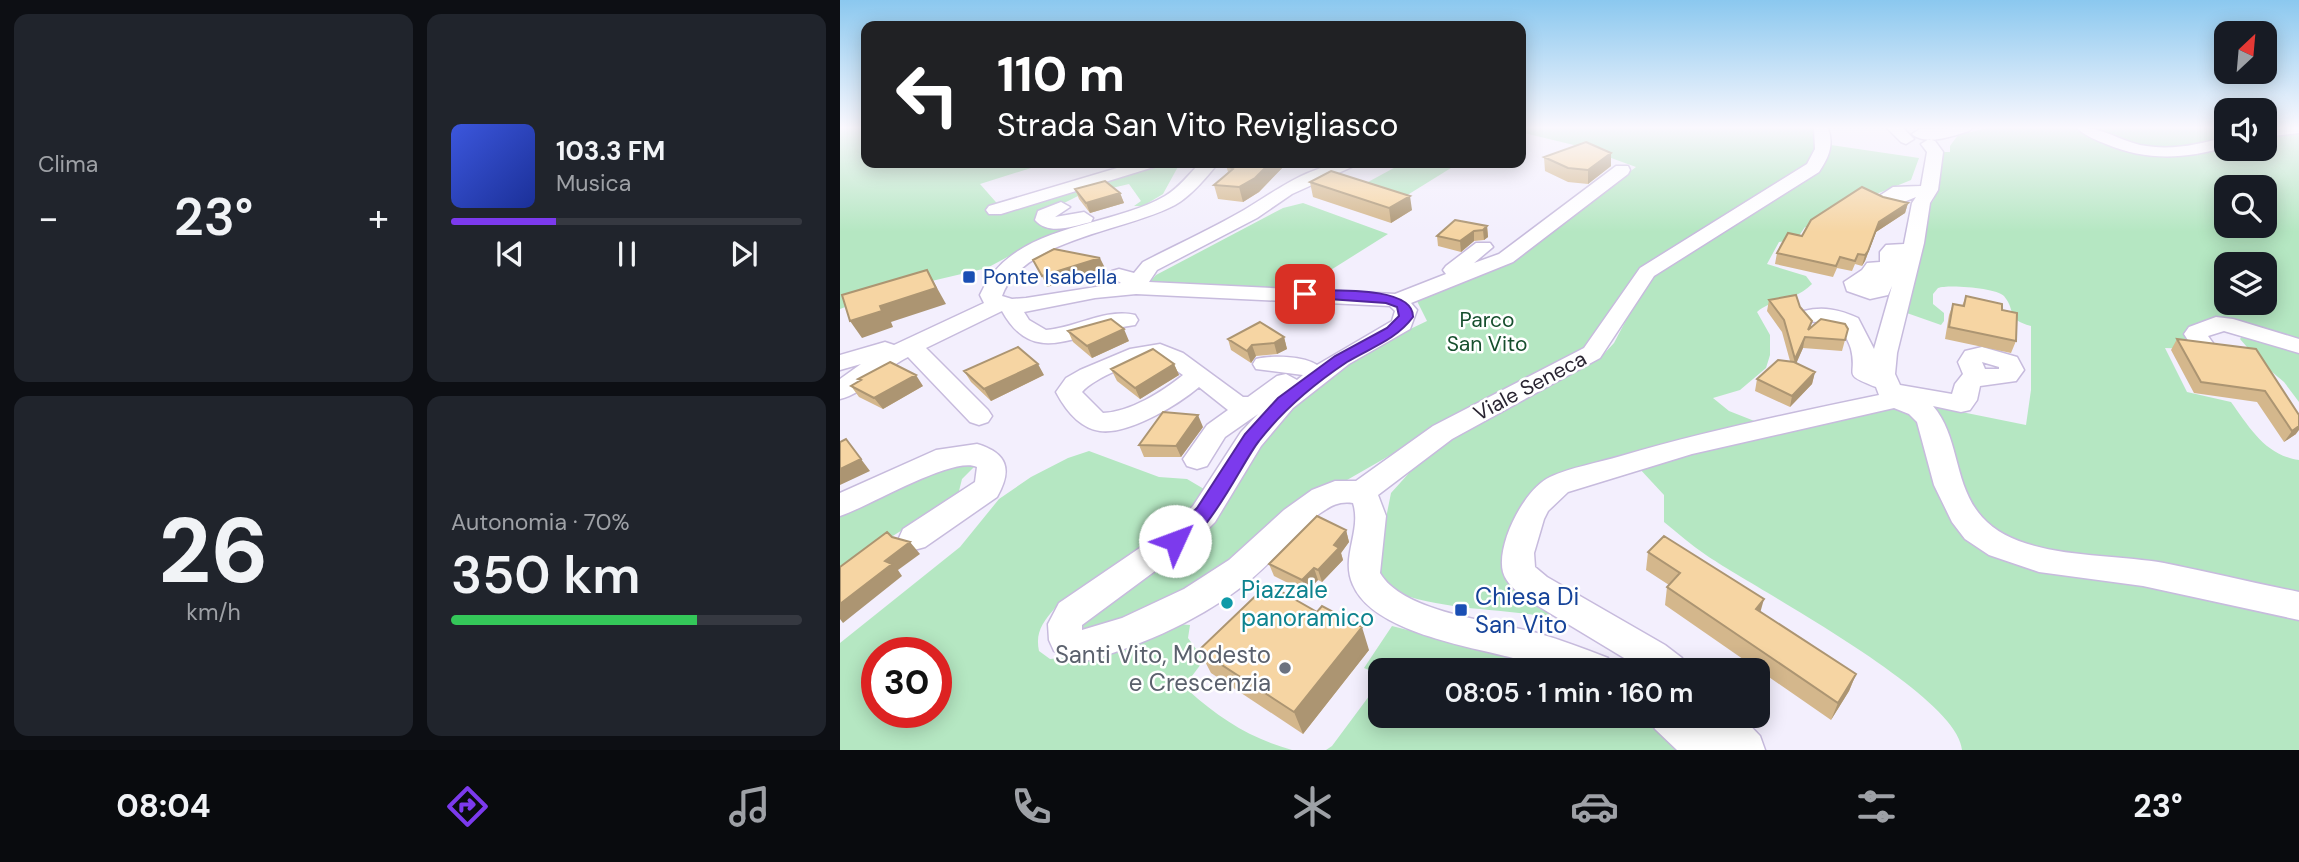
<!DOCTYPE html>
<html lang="it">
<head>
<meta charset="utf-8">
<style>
	body { margin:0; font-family:"DM Sans",sans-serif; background:#20242c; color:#f1f3f6; height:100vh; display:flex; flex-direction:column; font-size:26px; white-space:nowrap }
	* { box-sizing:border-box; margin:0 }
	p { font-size:23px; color:#9ea1a6 }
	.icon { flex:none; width:38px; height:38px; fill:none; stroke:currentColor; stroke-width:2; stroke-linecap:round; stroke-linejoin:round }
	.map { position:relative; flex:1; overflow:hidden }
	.side { display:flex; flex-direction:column; gap:14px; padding:14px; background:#0d0f14; width:840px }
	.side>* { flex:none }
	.guide { position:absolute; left:21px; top:21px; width:665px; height:147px; border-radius:14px; box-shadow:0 4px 18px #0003; background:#202124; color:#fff; overflow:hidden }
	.needle { width:46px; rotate:26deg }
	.controls { position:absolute; left:1374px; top:21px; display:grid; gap:14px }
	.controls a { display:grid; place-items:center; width:63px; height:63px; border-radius:14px; background:#171b24; box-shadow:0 4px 18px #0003; font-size:35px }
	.speed { position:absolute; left:21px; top:637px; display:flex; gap:14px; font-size:35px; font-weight:700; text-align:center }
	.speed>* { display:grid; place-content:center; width:91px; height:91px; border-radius:50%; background:#171b24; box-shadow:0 4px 18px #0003; line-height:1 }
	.speed .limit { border:10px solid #d22; background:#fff; color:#111 }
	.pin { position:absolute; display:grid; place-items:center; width:60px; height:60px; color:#fff; margin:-30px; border-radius:14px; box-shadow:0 4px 10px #0006 }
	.me { position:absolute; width:77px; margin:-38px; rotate:47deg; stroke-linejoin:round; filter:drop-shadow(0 0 5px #0008) }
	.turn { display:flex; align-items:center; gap:24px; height:147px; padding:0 21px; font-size:32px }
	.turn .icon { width:91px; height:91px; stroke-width:2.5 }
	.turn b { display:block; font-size:49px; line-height:60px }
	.big { font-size:52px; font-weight:600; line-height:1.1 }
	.side .card { flex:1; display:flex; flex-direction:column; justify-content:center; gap:10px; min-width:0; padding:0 24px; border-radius:14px; background:#20242c }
	.side .dial { align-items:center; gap:0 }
	.dial b { font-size:91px; line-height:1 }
	.song { display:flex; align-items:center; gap:21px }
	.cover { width:84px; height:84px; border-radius:10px; background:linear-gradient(135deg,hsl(230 70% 55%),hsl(230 70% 35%)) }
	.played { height:7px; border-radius:4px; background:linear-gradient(90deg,#7c3aed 30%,#363941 30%) }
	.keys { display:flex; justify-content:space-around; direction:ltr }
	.heat { display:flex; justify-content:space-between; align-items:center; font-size:38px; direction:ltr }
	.charge { height:10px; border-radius:5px; background:linear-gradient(90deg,#34c759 70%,#363941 0) }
	.side .tiles { flex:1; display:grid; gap:14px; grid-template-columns:repeat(2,1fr) }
	.trip { position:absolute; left:528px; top:658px; width:402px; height:70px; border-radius:14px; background:#171b24; box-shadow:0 4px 18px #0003; font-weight:600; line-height:70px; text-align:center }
	.tab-bar { display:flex; height:112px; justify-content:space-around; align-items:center; background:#090b0e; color:#9ea1a6 }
	.tab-bar .icon { width:49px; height:49px }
	.tab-bar .current { color:#7c3aed }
	.tab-bar b { font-size:32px; color:#f1f3f6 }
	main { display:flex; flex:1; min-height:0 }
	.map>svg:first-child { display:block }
	.green { fill:#b5e7c2; fill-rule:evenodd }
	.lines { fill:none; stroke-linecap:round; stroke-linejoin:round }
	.minor-casing { stroke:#c7bbdd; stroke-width:3 }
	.minor { fill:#fff; fill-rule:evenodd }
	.wall { fill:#d4b78c }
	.shaded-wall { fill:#ac9572 }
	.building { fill:#f6d5a3; stroke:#ac9572; stroke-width:2 }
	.route { fill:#7c3aed; stroke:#51269a; stroke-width:2 }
	.transit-dot { fill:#1a4fb4; stroke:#fff; stroke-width:2.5 }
	.culture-dot { fill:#0f9aa8; stroke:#fff; stroke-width:2.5 }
	.worship-dot { fill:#6b7280; stroke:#fff; stroke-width:2.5 }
	.labels { text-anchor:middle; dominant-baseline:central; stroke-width:5; stroke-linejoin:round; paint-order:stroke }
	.transit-label { font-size:21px; fill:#164399; stroke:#fff; text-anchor:start }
	.park-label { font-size:21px; fill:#164f2d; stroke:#fff }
	.street-label { font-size:21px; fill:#292431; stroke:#fff }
	.near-culture-label { font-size:24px; fill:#0d838f; stroke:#fff; text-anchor:start }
	.near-transit-label { font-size:24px; fill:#164399; stroke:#fff; text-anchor:start }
	.near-worship-label { font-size:24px; fill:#5b616d; stroke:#fff; text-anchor:end }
</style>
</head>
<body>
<main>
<section class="side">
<div class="tiles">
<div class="card"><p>Clima</p>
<div class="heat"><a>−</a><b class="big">23°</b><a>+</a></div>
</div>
<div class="card">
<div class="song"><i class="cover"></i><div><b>103.3 FM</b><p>Musica</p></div></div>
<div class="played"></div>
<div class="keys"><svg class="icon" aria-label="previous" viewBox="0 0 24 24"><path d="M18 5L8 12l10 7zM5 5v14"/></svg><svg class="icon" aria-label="pause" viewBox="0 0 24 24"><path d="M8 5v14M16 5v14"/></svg><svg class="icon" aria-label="next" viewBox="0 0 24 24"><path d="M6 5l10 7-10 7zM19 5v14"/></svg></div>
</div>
<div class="card dial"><b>26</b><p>km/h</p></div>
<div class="card"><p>Autonomia · 70%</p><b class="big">350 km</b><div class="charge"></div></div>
</div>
</section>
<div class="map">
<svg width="1459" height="750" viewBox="0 0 1459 750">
	<rect width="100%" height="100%" fill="#f3effd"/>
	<!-- green -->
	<path class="green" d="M 0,128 L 26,128 L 26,163 L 207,163 L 140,184 L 162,209 L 317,163 L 340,163 L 323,194 L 303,206 L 294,206 L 301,201 L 289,184 L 238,196 L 198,216 L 230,226 L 231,229 L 186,247 L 147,268 L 49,291 L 0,309 Z
		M 681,128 L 975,128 L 979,144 L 966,167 L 801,269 C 776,293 766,331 739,351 L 650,398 L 446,515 L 389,568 L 253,634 L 242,628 L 248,615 L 348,546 L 438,417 L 514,356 L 587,321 L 575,297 L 675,258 L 796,167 L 738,146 L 684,133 Z
		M 1148,128 L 1386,128 L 1386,149 L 1424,149 L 1425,128 L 1459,128 L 1459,402 L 1444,382 L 1420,362 L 1400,339 L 1405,331 L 1401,325 L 1369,318 L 1368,321 L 1348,327 L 1352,349 L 1325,348 L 1347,392 L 1391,402 C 1410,428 1425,455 1459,460 L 1459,600 L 1175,548 L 1140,527 L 1082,404 L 1186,425 L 1191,390 L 1191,326 C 1165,319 1177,312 1164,296 C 1157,288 1108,284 1098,288 L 1093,294 L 1093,304 L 1104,313 L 1104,321 L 1101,325 L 1064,312 L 1090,205 L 1094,199 L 1103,152 L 1110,152 L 1110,146 L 1118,135 ZM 1386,187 L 1424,187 L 1424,226 L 1386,226 ZM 1386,264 L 1424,264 L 1424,303 L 1386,303 Z
		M 991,145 L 1079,158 L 1071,180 L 1034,195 L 982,230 L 965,227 L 956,240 L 939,242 L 927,264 L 966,276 L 972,284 C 951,304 932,298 917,312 L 930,335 L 930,355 L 926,368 L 900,390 L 873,398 L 889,411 L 917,422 L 771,458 L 724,473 L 669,540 L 714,609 L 707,617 C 650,607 596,611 543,587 L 536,568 L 551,493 L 579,462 L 614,437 L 761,357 L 774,343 L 804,286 L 825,266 L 968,179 L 987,159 Z
		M 563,163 L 619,163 L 561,199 L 517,188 Z
		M 463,203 L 548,234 L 459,290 L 309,283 L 316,275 L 443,208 Z
		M 1055,406 L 1072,410 L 1130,531 L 1459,613 L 1459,750 L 1122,750 C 1119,695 914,588 866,555 C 851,545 838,533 824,522 L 824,495 L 798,467 Z
		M 249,451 L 319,477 L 347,479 L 369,492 L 332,531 L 215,608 C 203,622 195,632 199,651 L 210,659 L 262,654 L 337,624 L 350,625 L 348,638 L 361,656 L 361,664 L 346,684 L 349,691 C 380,719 412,739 452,750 L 0,750 L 0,643 L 120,547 L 159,499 L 191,477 L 228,458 ZM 37,653 L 96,653 L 96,712 L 37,712 Z
		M 106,462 L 137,464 L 122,479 L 118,495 L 40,544 L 0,573 L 0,509 Z
		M 552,626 L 719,669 L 723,670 L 541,670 L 541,675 L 524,668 Z
		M 541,680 L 541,716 L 809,716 L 833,733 L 849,750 L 486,750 L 492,746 Z"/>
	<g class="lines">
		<defs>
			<path id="minor" d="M 974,128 L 988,128 C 994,145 989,157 979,172 L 814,276 L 760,358 L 612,439 L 538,495 L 546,516 L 540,573 C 563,613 655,621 697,633 C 721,640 745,649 768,658 L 773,670 C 754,670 732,674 714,670 C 700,667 687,661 673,658 C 628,646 533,632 513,585 C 500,557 522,531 513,503 C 498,501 491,506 479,514 C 452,538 429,566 400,588 C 354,623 294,649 238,663 L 214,651 L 209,640 L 208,624 L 219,603 L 335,524 L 353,506 L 401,432 L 418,414 L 385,437 L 367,466 L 357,469 L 347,466 L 343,459 L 367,425 L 388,410 L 359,387 C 338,405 288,435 260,431 C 239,428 225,409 216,392 L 226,378 L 240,370 L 290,349 L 320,344 L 343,353 L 403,397 L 408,397 L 437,376 L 446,374 L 457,380 L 463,375 L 416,369 L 413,364 L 416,359 C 432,355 464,356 477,365 L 552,321 L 555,311 L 550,306 L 296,294 L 255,298 L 184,312 L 189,320 L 206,330 C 235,328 266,308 295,315 L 298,320 L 295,325 C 284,327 273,328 262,331 C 220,343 188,358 162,311 L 86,348 L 148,410 L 152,416 L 148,422 L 139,425 L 130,422 L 68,357 C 45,368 25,393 0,399 L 0,379 L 21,364 L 0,370 L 0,355 L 45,342 L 54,345 L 144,303 L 140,295 C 144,287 148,278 154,272 C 195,223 273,226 325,196 C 339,188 349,174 360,163 L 378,163 C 367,177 351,196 335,205 C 287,231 182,239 162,296 L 172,299 L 186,298 L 281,283 L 269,275 L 272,271 L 279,269 L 294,273 L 303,262 C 336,245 371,229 404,210 C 439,189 474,161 516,163 L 514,166 L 452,194 L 417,218 L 317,270 L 309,282 L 555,294 L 606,274 L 603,270 L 606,266 L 636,243 L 650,243 L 653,247 L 634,263 L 659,254 L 776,166 L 788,166 L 790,170 L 788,174 L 673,262 L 571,303 L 577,310 L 570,329 L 509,364 L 453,408 L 421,446 L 375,522 L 357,540 L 242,625 L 242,630 L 282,618 L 344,589 L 389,560 L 444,510 L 472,490 L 495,481 L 516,481 L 593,426 L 744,348 L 800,268 L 967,164 L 975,149 ZM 318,358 L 343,375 C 322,392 290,412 263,413 L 242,392 C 254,378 299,359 318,358 Z
				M 1047,128 L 1063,128 L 1074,139 L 1066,144 L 1061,142 Z
				M 1110,128 L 1132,128 L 1129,131 C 1113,136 1086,146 1072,134 L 1080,129 Z
				M 1237,128 C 1260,126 1278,140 1300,145 C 1330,151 1357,145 1386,137 L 1386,147 C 1345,159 1306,161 1266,144 C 1256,140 1245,136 1237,128 Z
				M 1424,128 L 1459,128 L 1459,133 L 1424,137 Z
				M 1089,139 L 1095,141 L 1103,152 L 1098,190 L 1090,203 L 1084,243 L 1057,353 L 1055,374 L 1060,385 L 1112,394 L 1115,384 L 1123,374 L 1118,362 L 1125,351 L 1142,347 L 1177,357 L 1184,370 L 1176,381 L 1140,386 L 1137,400 L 1130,410 L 1121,412 L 1093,406 C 1120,437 1113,485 1142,517 C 1180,560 1270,553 1324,563 C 1369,572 1414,583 1459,592 L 1459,620 L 1303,586 L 1199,572 L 1149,555 L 1125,539 L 1112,522 L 1094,485 L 1077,422 L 1069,414 L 1054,408 L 852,454 L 728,492 L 708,511 L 704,519 L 694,553 L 695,567 L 707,577 L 825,645 L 842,658 L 847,670 L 804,670 L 683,597 C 676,590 666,583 663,572 C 656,545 684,489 710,477 C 731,467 758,463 781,456 C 866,431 953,413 1039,395 L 1036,387 C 1000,373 1018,377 1011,349 C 1009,342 1004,334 1001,327 L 991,323 L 964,321 L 961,316 L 964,311 C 984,306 1000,310 1018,318 L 1034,349 L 1052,286 L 1048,295 L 1030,299 L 1007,291 L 1004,282 L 1022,270 L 1027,263 L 1040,262 L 1040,252 L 1046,245 L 1064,244 L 1072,203 L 1076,197 L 1054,206 L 1041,204 L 1036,198 L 1053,187 L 1081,186 L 1087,152 L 1081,144 ZM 1142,362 L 1159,367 L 1159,369 L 1145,369 Z
				M 294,163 L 319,163 L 317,166 L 161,214 L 149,214 L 146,210 L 149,206 Z
				M 221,202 L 230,207 L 215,217 L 244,212 L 253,218 L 251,222 C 233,226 209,236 195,220 L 198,211 Z
				M 1376,317 L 1393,319 L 1459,339 L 1459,353 L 1384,331 L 1368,336 L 1373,343 L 1369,348 L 1353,348 L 1344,334 L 1349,327 Z
				M 137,444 C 167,453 173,469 157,497 L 85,547 L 74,550 L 63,547 L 59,538 L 63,529 L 135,482 L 137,467 C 114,455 28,507 0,516 L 0,493 L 96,450 Z
				M 809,716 L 855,716 L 860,720 L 858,716 L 901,716 L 920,736 L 925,750 L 837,750 L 815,729 Z"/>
		</defs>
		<!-- minor casing -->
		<use href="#minor" class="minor-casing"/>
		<!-- minor -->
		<use href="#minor" class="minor"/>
	</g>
	<!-- wall -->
	<path class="wall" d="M 771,153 L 771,166 L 748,184 L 728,182 L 705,171 L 704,157 Z
		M 388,163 L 447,163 L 419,192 L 403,202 L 378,199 L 374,185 L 388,172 L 386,165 L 388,164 Z
		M 470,182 L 572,210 L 551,223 L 473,197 Z
		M 235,189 L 280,193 L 284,203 L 250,213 L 239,199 Z
		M 1043,197 L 1068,203 L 1065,213 L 1036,232 L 1025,261 L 1022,266 L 1015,264 L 1012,271 L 997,268 L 993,277 L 935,264 L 937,253 L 962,236 Z
		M 647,226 L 648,237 L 644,240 L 634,241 L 621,252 L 598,246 L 597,236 Z
		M 1126,296 L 1162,310 L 1176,341 L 1171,353 L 1105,339 L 1109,315 L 1113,304 L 1122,306 Z
		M 929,300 L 960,307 L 972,321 L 970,328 L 1008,329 L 1002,351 L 963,348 L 956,363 L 975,372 L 972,384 L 950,407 L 915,391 L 917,379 L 950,361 L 942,332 L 927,311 Z
		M 228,331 L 289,341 L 252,358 L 233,342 Z
		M 444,337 L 447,349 L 437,354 L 416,356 L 411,363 L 391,350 L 388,339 Z
		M 1337,339 L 1416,349 L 1456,434 L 1444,442 L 1417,402 L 1354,393 L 1331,350 Z
		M 334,364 L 339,375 L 300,399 L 277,381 L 271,369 Z
		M 124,371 L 204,375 L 151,401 L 131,382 Z
		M 18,379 L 83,386 L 43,409 L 19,397 L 11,386 L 20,381 Z
		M 363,427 L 341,457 L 304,457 L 299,445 Z
		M 506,530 L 509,542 L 501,553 L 503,560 L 482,582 L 478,580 L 466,592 L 434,576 L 429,564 Z
		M 808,552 L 921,612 L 1016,674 L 1009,691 L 991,720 L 825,605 L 827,587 L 829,585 L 806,570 Z
		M 359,650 L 529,650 L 463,734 L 371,673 Z"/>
	<!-- shaded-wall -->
	<path class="shaded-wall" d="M 771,153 L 771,166 L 748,184 L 748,170 Z
		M 430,163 L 447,163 L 419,192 L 403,202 L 399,187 Z
		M 280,193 L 284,203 L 250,213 L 246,203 Z
		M 570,196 L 572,210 L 551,223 L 549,208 Z
		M 1068,203 L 1065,213 L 1036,232 L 1025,261 L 1022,266 L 1025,255 L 1039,222 Z
		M 647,226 L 648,237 L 644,240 L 643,230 Z
		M 634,231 L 634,241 L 621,252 L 620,241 Z
		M 260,258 L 265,268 L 207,287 L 202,276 Z
		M 87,270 L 106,304 L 51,322 L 53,327 L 22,338 L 10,321 L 40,306 Z
		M 284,329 L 289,341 L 252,358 L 247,346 Z
		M 444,337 L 447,349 L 437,354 L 434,343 Z
		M 965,337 L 963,348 L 953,371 L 955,359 Z
		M 412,345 L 416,356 L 411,363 L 407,351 Z
		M 198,364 L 204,375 L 151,401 L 144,389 Z
		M 334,364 L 339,375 L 300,399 L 295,388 Z
		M 975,372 L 972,384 L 950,407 L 952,396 Z
		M 76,375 L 83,386 L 43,409 L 34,398 Z
		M 358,415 L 363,427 L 341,457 L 336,446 Z
		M 1459,426 L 1459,430 L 1456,434 L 1444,442 L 1452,431 Z
		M 21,459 L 30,471 L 0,485 L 0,469 Z
		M 506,530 L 509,542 L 501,553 L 503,560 L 482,582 L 478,570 L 494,545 Z
		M 70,542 L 80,554 L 58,570 L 62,576 L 3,623 L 0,619 L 0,604 L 45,561 Z
		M 474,568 L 478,580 L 466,592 L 462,580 Z
		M 924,599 L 919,617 L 916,609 Z
		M 522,627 L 529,650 L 463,734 L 454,712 Z
		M 1016,674 L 1009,691 L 991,720 L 998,703 Z"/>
	<!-- building -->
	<path class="building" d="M 746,142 L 771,153 L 748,170 L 728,168 L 704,157 Z
		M 391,163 L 430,163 L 415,178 L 399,187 L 374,185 L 393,169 L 386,165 Z
		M 491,171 L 570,196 L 549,208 L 470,182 Z
		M 265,181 L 280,193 L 246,203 L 235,189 Z
		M 1022,187 L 1043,197 L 1068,203 L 1039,222 L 1028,251 L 1025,255 L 1018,254 L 1015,261 L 1000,257 L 996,266 L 937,253 L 948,233 L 962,236 L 971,220 Z
		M 615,220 L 647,226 L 643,230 L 634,231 L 620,241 L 597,236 Z
		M 214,249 L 260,258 L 202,276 L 193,260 Z
		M 87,270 L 96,288 L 40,306 L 42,311 L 10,321 L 2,295 Z
		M 956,295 L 960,307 L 972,321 L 968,330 L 981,319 L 1005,324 L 1008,329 L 1005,340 L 965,337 L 955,359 L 944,320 L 929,300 Z
		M 1126,296 L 1162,304 L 1162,310 L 1177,313 L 1176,341 L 1109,327 L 1113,304 L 1124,306 Z
		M 271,319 L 284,329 L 247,346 L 228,331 Z
		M 420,322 L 444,337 L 434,343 L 412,345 L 407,351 L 388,339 Z
		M 1337,339 L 1416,349 L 1459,415 L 1459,426 L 1452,431 L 1425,391 L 1361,382 Z
		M 178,347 L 198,364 L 144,389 L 124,371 Z
		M 313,349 L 334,364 L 295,388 L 271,369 Z
		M 938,360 L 954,362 L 975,372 L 952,396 L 917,379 Z
		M 50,362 L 76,375 L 34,398 L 11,386 L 21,380 L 18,379 Z
		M 323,412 L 358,415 L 336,446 L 299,445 Z
		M 6,439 L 21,459 L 0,469 L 0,442 Z
		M 477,516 L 506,530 L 494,545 L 499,548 L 478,570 L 474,568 L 462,580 L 429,564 Z
		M 47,532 L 52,537 L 70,542 L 45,561 L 52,564 L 0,604 L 0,567 Z
		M 824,536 L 924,599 L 916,609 L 1016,674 L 998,703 L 827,587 L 840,573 L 808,552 Z
		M 428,584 L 477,612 L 482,606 L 522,627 L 454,712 L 359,650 Z"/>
	<!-- sky -->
	<linearGradient id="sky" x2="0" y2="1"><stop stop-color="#8bc8ef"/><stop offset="0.55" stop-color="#faf8fe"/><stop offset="1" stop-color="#faf8fe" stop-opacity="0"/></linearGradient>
	<rect width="1459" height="232" fill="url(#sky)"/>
	<!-- route -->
	<path class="route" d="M 465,290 C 489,291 574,285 573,317 C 556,340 530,348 507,362 C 474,384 443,410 419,441 C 401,463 360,557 328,546 L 325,541 L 328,535 L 357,508 L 405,434 L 438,398 L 495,356 L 547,328 L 559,316 L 557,307 L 546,303 L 460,297 L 460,291 Z"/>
	<!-- markers -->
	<g class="transit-dot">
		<rect x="122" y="270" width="14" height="14" rx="3.5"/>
		<rect x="614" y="603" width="14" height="14" rx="3.5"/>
	</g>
	<circle class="culture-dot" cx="387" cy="603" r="7"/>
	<circle class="worship-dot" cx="445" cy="668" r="7"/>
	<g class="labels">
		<!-- transit labels -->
		<g class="transit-label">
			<text x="143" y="277">Ponte Isabella</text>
		</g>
		<!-- park labels -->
		<g class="park-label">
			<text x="647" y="320">Parco<tspan x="647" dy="24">San Vito</tspan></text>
		</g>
		<!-- street labels -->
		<g class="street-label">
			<text transform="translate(690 386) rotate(-28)">Viale Seneca</text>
		</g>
		<!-- near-culture labels -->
		<g class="near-culture-label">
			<text x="401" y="589">Piazzale<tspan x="401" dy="28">panoramico</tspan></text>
		</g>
		<!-- near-transit labels -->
		<g class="near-transit-label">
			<text x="635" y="596">Chiesa Di<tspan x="635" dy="28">San Vito</tspan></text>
		</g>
		<!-- near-worship labels -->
		<g class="near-worship-label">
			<text x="431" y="654">Santi Vito, Modesto<tspan x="431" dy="28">e Crescenzia</tspan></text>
		</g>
	</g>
</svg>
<div class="controls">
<a><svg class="needle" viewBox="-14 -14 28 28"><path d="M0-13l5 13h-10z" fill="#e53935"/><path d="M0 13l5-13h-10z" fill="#9ea1a6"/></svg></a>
<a><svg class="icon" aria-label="sound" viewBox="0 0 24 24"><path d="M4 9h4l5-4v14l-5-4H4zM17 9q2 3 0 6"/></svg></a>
<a><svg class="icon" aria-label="search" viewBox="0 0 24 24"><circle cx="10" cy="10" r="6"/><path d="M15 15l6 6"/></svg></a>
<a><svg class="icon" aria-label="layers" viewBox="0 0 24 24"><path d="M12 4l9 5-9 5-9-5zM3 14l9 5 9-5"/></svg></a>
</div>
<div class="speed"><div class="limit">30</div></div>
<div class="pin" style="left:465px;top:294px;background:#d93025"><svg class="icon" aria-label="arrive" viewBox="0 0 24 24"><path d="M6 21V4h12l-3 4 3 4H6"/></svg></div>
<svg class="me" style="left:335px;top:541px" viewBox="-20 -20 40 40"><circle r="19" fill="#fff"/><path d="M0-13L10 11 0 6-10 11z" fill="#7c3aed"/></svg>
<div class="trip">08:05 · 1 min · 160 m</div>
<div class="guide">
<div class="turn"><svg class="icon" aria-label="left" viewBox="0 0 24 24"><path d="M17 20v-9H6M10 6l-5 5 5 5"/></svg><div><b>110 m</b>Strada San Vito Revigliasco</div></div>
</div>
</div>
</main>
<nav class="tab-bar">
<b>08:04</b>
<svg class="icon current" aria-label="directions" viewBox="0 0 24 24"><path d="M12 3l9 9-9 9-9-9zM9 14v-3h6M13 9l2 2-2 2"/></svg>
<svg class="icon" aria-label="music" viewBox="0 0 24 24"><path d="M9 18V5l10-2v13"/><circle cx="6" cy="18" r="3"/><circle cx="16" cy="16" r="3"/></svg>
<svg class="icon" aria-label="phone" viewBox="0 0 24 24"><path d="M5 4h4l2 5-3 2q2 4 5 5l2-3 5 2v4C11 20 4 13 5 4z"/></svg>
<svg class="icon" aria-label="climate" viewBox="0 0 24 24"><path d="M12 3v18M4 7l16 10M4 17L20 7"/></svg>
<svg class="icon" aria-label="car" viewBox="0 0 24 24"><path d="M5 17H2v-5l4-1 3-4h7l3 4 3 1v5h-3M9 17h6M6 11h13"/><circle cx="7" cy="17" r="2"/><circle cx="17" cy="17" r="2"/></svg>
<svg class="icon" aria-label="filters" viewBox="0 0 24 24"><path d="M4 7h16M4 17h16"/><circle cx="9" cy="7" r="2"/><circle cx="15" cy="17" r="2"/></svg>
<b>23°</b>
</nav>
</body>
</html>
